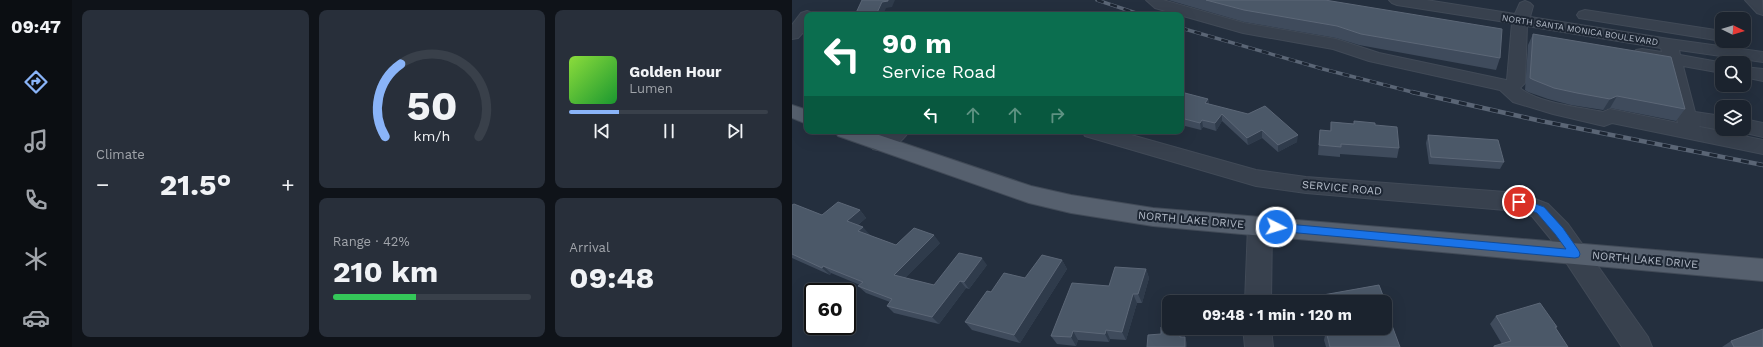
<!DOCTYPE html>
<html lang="en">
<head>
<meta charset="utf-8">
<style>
	body { margin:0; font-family:"Work Sans",sans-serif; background:#282f3a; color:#f1f3f6; height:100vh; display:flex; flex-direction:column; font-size:15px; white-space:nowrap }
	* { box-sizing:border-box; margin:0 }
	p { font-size:13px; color:#a0a4aa }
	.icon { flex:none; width:22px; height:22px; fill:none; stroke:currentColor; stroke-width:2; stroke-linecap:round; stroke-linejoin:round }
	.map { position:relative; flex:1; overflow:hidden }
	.side { display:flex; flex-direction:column; gap:10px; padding:10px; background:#0f1319; width:720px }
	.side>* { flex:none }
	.top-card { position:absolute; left:12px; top:12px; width:380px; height:122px; border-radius:8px; box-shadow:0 4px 16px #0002,0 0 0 1px #39404a; background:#0b6e4f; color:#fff; overflow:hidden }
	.needle { width:26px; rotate:95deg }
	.tools { position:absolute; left:923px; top:12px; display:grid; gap:8px }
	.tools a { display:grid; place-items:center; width:36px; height:36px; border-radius:8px; background:#1b232e; box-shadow:0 4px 16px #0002,0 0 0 1px #39404a; font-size:20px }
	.speed { position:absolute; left:12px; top:283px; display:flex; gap:8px; font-size:20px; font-weight:700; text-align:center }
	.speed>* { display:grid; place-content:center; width:52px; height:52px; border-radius:50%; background:#1b232e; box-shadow:0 4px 16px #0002,0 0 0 1px #39404a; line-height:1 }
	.speed .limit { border:2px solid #111; border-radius:6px; background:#fff; color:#111 }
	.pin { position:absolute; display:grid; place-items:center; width:34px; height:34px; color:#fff; margin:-17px; border:2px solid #fff; border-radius:50%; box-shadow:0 1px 4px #0007 }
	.me { position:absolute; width:44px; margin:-22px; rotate:95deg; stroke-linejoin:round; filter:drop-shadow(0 0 3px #0008) }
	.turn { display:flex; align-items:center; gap:14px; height:84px; padding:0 12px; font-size:18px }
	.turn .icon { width:52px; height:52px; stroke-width:2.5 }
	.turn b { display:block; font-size:28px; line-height:34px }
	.lanes { display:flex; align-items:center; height:38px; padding:0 12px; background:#0003; justify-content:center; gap:20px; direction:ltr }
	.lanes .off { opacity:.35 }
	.big { font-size:30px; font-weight:700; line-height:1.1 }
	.side .widget { flex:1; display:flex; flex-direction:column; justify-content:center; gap:6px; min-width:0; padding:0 14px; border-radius:8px; background:#282f3a }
	.side .dial { align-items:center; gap:0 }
	.dial svg { height:104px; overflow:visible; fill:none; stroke:#39404a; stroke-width:7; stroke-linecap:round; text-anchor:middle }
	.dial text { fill:#f1f3f6; stroke:none }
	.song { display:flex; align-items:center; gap:12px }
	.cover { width:48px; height:48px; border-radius:6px; background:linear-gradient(135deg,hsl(90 70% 55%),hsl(130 70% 35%)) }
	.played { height:4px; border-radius:2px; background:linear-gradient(90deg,#8ab4f8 25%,#39404a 25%) }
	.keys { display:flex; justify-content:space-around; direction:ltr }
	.heat { display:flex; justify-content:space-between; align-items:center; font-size:22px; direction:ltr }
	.charge { height:6px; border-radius:3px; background:linear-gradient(90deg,#34c759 42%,#39404a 0) }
	.side .tiles { flex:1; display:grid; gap:10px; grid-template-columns:repeat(3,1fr) }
	.widget:first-child { grid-row:span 2 }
	.trip { position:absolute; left:370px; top:295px; width:230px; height:40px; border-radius:8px; background:#1b232e; box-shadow:0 4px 16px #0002,0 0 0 1px #39404a; font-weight:700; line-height:40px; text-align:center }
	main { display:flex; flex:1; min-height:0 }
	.tabs { display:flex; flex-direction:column; width:72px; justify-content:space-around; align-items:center; background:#0b0e12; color:#a0a4aa }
	.tabs .icon { width:28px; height:28px }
	.tabs .active { color:#8ab4f8 }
	.tabs b { font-size:18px; color:#f1f3f6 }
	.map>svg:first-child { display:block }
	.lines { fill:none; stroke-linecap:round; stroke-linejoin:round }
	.minor-casing { stroke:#414a57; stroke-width:2 }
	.major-casing { stroke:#414a57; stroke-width:2 }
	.minor { fill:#38414e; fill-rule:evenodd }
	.major { fill:#56606e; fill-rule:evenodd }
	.rail-far1-casing { stroke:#5a6575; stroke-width:3.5 }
	.rail-casing { stroke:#5a6575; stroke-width:4.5 }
	.rail-far1 { stroke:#1d2633; stroke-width:2.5; stroke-dasharray:7; stroke-linecap:butt }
	.rail { stroke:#1d2633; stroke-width:3; stroke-dasharray:8; stroke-linecap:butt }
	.wall { fill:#3f4b5c }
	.shaded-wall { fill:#2f3b4b }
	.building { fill:#4b5868; stroke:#5c6777 }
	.route { fill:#1a73e8; stroke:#114b97 }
	.labels { text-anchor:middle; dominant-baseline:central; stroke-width:4; stroke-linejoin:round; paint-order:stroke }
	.far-street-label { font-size:9px; fill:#b4bcc9; stroke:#1d2633 }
	.street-label { font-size:11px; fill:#b4bcc9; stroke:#1d2633 }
</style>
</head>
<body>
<main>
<nav class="tabs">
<b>09:47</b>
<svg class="icon active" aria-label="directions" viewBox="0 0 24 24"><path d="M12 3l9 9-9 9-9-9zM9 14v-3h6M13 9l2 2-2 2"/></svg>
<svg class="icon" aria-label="music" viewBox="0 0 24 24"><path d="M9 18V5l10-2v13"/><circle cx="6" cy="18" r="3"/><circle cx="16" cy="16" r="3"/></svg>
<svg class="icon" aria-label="phone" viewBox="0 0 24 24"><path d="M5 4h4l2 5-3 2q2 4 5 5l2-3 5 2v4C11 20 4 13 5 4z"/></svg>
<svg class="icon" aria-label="climate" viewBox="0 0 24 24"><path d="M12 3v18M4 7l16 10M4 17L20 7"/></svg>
<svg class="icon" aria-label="car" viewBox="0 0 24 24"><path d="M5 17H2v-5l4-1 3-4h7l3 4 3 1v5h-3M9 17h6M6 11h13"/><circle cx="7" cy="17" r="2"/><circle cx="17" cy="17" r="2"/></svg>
</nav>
<section class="side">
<div class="tiles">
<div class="widget"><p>Climate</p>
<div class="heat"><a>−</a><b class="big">21.5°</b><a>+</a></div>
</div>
<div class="widget dial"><svg viewBox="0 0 100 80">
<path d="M14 69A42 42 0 1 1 86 69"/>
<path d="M14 69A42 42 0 0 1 26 13" stroke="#8ab4f8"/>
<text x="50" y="56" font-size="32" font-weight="700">50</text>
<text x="50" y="72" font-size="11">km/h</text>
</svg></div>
<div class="widget">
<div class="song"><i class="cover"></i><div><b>Golden Hour</b><p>Lumen</p></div></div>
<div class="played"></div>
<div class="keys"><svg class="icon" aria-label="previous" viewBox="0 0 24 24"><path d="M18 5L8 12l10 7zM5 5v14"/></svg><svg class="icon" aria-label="pause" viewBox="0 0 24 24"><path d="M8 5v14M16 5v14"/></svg><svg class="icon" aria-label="next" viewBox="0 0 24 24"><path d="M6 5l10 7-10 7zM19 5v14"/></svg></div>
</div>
<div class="widget"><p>Range · 42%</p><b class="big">210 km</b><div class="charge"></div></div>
<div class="widget"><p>Arrival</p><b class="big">09:48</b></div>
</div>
</section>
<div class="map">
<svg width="971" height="347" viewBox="0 0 971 347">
	<rect width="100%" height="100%" fill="#242f3e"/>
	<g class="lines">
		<defs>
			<path id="minor" d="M 354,0 L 371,0 L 452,23 L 544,39 L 587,53 L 714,80 L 715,80 L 720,23 L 605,5 L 600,3 L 597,0 L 634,0 L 723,14 L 728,3 L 733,1 L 738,3 L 741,6 L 738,17 L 877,39 L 971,52 L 971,62 L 887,50 L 888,55 L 932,63 L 930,63 L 930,73 L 891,66 L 903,112 L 930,116 L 930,129 L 932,129 L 930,130 L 907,126 L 908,127 L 971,140 L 971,154 L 820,123 L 812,126 L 761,114 L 721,102 L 708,90 L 577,61 L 541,49 L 451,33 L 363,8 ZM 735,26 L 869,48 L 870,52 L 850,49 L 844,50 L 841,54 L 844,58 L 872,63 L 886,123 L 818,109 L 811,112 C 786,107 746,103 728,88 L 733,83 Z
				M 953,0 L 970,0 L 971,15 L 965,13 Z
				M 793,10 L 930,31 L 930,41 L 787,18 L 785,15 L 787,12 Z
				M 15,11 L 21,13 L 22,15 L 15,15 L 15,28 L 6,38 L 0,39 L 0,25 L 9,13 Z
				M 952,67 L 971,69 L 971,81 L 952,77 Z
				M 952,119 L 971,123 L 971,137 L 945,131 L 944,129 L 952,129 Z
				M 92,131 L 117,131 C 110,143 94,153 81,149 L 78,144 L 81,139 Z
				M 290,131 L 325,131 L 464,170 L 514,177 L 727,193 L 756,204 L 776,224 L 856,337 L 860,347 L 830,347 L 758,238 L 740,216 L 725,211 L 514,193 L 464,186 L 293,136 Z
				M 468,216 L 476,219 L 480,226 L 479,302 L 453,302 L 456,226 L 460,219 Z
				M 451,328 L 479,328 L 481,347 L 453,347 Z"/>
			<path id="major" d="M 0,105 L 15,110 L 15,124 L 0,118 Z
				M 43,131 L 75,131 L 239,186 L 279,195 L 361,208 L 971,259 L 971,281 L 361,226 L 279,213 L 237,203 L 46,136 Z"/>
		</defs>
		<!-- minor casing -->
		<use href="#minor" class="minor-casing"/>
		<!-- major casing -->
		<use href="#major" class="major-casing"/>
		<!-- minor -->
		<use href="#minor" class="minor"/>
		<!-- major -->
		<use href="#major" class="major"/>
		<defs>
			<path id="rail-far1" d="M 305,0 L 350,15
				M 389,28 L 531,69 L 624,93"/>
			<path id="rail" d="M 620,92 L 749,121 L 971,165"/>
		</defs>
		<!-- rail-far1 casing -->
		<use href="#rail-far1" class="rail-far1-casing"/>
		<!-- rail casing -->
		<use href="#rail" class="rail-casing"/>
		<!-- rail-far1 -->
		<use href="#rail-far1" class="rail-far1"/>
		<!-- rail -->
		<use href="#rail" class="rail"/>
	</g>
	<!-- wall -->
	<path class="wall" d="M 376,0 L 533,0 L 708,58 L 704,70 L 567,45 L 544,38 L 452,22 Z
		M 741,34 L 893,109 L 884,121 L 818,108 L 811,110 L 779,105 L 756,99 L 736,92 L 733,90 L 736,45 Z
		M 389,92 L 416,99 L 417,104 L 505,142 L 486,152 L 470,138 L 456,145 L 430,121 L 424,131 L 411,127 L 409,130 L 389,125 Z
		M 562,121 L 583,125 L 607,148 L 605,158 L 548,154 L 548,157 L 526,155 L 528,130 L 538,131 L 539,122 L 562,124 Z
		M 636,135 L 712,162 L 708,169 L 637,164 L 634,143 Z
		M 0,205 L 30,215 L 68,210 L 74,218 L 66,225 L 78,235 L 77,235 L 104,245 L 148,243 L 113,278 L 142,285 L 195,265 L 177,289 L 174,288 L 147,324 L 102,313 L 95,306 L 98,302 L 74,293 L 66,286 L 68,285 L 39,273 L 38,275 L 0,258 Z
		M 270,260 L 275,269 L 228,343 L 180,330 L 173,322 L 199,292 L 233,278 Z
		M 354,269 L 357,278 L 350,303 L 345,303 L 334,340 L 318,339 L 317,342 L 286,340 L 284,346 L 265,344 L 259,336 Z
		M 587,285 L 595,306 L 594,310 L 608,347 L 534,347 L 532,340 L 534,331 L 538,331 L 537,328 L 593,328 L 593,302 L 531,302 L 531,295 Z
		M 704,316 L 765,327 L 764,328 L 776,347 L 702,347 L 702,346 L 710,344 L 698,324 Z
		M 939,341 L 971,347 L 930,347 Z"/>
	<!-- shaded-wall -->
	<path class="shaded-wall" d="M 96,0 L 103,0 L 100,7 L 94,8 L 91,15 L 84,15 L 90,2 Z
		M 825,96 L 818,108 L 811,110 L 818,99 Z
		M 416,99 L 417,106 L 413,103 Z
		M 430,114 L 430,121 L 424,131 L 423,123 Z
		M 410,120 L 411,127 L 409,130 L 408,123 Z
		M 470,130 L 470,138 L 456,145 L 455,138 Z
		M 506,135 L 505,142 L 486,152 L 486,145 Z
		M 68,210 L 74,218 L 62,228 L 55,221 Z
		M 71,227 L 78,235 L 73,239 L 66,231 Z
		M 142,235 L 148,243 L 109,282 L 102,275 Z
		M 190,258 L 195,265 L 177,289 L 172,282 Z
		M 270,260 L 275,269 L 228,343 L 222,335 Z
		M 31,266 L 39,273 L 38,275 L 30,268 Z
		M 354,269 L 357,278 L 350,303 L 346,294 Z
		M 168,281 L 174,288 L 147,324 L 140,317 Z
		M 341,294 L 345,303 L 334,340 L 330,332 Z
		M 388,328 L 389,328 L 390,332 L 390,344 L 388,337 Z
		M 314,330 L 318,339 L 317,342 L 313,334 Z
		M 281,331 L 286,340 L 284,346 L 279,337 Z
		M 393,337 L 395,343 L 395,347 L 393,347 Z"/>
	<!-- building -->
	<path class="building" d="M 70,0 L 96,0 L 96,1 L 90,2 L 84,15 L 63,15 Z
		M 414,0 L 533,0 L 710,29 L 708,58 L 569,34 L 545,26 L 452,10 Z
		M 741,34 L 879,57 L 893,109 L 825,96 L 818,99 L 785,93 L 762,88 L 742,80 L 738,78 Z
		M 389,92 L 416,99 L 413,103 L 456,114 L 473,106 L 506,135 L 486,145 L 470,130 L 455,138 L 430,114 L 423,123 L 410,120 L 408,123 L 389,118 L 390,115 L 389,115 Z
		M 562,121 L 583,123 L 583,125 L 605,127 L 607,148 L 549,144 L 549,147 L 527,145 L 528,130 L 539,131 L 539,122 L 562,124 Z
		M 636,135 L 706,140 L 712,162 L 639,157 Z
		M 46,202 L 68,210 L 55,221 L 71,227 L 66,231 L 104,245 L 122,228 L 142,235 L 102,275 L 142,285 L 167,253 L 190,258 L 172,282 L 168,281 L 140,317 L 95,306 L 100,299 L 66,286 L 71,282 L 31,266 L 30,268 L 0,254 L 0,205 L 2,204 L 30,215 Z
		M 250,255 L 270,260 L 222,335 L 173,322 L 195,291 L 199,292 L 212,273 L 233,278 Z
		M 323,267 L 354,269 L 346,294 L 341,294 L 330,332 L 314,330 L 313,334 L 281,331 L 279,337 L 259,336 L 280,283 L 317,286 Z
		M 587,285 L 595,306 L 593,307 L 593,302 L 533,302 L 531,295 Z
		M 748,303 L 765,327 L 763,327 L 776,347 L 702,347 L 702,346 L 719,341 L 704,316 Z
		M 593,307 L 608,347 L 538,347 L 534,331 L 541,330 L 540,328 L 593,328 Z
		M 377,326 L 377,328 L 388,328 L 388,337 L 393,337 L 393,347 L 355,347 L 356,335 L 369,334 L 369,327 Z
		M 971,329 L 971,347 L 942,347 L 939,341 Z"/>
	<!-- route -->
	<path class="route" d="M 727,198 L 752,207 L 771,228 L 787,251 L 788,254 L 787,257 L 783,258 L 484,231 L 481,230 L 479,227 L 481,225 L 484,223 L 774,249 L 763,234 L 745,213 L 724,205 L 723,202 Z"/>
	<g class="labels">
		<!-- far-street labels -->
		<g class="far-street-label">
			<text transform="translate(788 30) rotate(9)">NORTH SANTA MONICA BOULEVARD</text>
		</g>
		<!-- street labels -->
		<g class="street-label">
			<text transform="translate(550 188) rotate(5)">SERVICE ROAD</text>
			<text transform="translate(399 220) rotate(5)">NORTH LAKE DRIVE</text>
			<text transform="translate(853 260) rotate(5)">NORTH LAKE DRIVE</text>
		</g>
	</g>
</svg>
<div class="tools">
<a><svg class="needle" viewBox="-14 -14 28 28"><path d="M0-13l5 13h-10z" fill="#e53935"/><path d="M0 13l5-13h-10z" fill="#a0a4aa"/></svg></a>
<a><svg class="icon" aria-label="search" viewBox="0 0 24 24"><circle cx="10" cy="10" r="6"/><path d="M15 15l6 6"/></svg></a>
<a><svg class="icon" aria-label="layers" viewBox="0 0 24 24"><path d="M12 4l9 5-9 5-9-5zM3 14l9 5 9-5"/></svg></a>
</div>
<div class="speed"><div class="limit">60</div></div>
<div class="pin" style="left:727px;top:202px;background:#d93025"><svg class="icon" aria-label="arrive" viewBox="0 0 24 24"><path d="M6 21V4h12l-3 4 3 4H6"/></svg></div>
<svg class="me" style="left:484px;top:227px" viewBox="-20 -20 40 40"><circle r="17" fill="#1a73e8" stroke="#fff" stroke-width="3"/><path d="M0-11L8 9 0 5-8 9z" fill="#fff"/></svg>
<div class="trip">09:48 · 1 min · 120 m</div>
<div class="top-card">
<div class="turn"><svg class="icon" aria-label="left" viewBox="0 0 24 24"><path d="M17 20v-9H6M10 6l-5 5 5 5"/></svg><div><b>90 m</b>Service Road</div></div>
<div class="lanes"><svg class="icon" aria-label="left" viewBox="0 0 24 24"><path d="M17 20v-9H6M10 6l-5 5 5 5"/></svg><svg class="icon off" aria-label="ahead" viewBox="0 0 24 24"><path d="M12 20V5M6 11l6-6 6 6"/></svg><svg class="icon off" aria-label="ahead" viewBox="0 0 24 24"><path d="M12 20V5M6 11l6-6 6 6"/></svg><svg class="icon off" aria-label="right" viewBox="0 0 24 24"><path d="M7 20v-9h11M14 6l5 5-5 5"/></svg></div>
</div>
</div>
</main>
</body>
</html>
